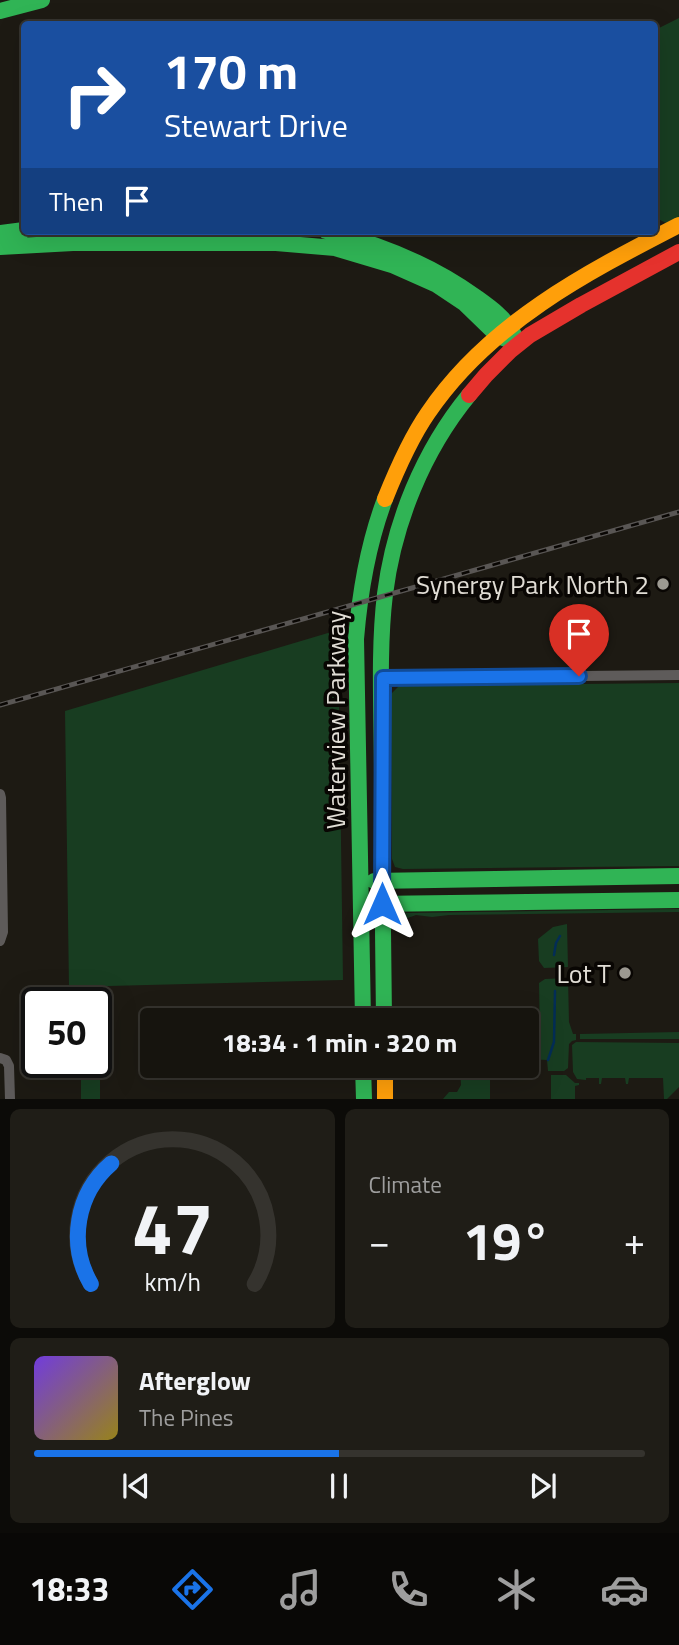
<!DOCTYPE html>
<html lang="en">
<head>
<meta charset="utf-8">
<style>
	body { margin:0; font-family:"Titillium Web",sans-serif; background:#1f1d17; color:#f1f3f6; height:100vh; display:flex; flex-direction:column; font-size:26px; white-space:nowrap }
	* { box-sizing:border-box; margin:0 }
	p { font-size:23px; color:#9e9e9e }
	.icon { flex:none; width:38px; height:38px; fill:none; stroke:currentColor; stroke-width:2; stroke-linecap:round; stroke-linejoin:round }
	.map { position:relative; height:1099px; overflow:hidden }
	.drawer { display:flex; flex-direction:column; gap:10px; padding:10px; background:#0c0b08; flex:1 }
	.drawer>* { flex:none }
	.hud { position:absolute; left:21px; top:21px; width:637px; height:214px; border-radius:7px; box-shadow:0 7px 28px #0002,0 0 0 2px #35332e; background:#1a4fa0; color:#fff; overflow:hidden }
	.speed { position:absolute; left:21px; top:987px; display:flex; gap:14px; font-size:35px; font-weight:700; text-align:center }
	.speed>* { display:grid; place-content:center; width:91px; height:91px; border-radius:50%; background:#16140e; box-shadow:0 7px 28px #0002,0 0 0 2px #35332e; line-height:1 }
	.speed .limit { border:4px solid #111; border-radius:10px; background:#fff; color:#111 }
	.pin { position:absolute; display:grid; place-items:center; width:60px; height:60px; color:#fff; margin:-72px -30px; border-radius:50% 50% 50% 0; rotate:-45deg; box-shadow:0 0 7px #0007 }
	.pin .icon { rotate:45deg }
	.me { position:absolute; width:77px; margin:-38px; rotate:0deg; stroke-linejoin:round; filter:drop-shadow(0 0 5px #0008) }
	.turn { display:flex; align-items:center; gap:24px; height:147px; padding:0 28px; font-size:32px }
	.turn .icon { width:91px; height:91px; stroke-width:2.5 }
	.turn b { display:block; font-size:49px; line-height:60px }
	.then { display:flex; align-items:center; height:66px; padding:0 28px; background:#0003; gap:14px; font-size:26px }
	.big { font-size:52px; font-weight:700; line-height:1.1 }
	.drawer .tile { flex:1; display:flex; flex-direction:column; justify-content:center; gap:10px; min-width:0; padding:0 24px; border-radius:10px; background:#1f1d17 }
	.drawer .dial { align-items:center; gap:0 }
	.dial svg { height:182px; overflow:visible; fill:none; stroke:#35332e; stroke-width:7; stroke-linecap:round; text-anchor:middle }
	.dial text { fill:#f1f3f6; stroke:none }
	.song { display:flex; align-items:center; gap:21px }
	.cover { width:84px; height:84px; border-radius:10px; background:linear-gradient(135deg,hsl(260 70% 55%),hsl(50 70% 35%)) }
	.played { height:7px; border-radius:4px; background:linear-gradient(90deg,#1a73e8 50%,#35332e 50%) }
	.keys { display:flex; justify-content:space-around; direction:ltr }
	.heat { display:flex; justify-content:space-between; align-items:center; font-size:38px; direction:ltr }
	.drawer .tiles { flex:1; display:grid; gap:10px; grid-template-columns:1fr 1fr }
	.tile:last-child { grid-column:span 2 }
	.trip { position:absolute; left:140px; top:1008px; width:399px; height:70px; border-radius:7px; background:#16140e; box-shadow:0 7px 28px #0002,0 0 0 2px #35332e; font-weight:700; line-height:70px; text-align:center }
	.tab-bar { display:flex; height:112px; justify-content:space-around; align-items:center; background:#090806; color:#9e9e9e }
	.tab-bar .icon { width:49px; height:49px }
	.tab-bar .selected { color:#1a73e8 }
	.tab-bar b { font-size:32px; color:#f1f3f6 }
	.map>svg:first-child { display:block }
	.green { fill:#183d21 }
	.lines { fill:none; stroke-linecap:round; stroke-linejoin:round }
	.stream { stroke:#032d56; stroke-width:2.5 }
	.street { stroke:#5e5b5a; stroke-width:10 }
	.fast { stroke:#30b455; stroke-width:16 }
	.slow { stroke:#ff9f0a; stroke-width:16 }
	.jam { stroke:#e5322d; stroke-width:16 }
	.rail-casing { stroke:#595654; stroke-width:5 }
	.rail { stroke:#090603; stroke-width:2.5; stroke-dasharray:8; stroke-linecap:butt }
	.route-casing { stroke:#114b97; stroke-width:18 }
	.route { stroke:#1a73e8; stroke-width:12 }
	.poi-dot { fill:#9c9991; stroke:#090603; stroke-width:2.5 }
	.labels { text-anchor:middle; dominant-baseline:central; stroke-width:7; stroke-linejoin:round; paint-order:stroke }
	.poi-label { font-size:26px; fill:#e1ddd5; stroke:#090603; text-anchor:end }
	.street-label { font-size:26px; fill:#e1ddd5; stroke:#090603 }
</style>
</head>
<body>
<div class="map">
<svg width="679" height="1099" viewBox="0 0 679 1099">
	<rect width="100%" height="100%" fill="#1d1a13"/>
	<!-- green -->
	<path class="green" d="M 679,18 L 679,218 L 666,223 L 660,220 L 655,212 L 655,30 Z
		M 338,630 L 343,980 L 69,987 L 65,711 Z
		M 679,683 L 679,866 L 403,869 L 395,867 L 392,859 L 391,694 L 399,686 Z
		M 679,909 L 679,912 L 449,915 L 432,917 L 416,915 L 402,920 L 400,918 L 400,913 L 403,913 Z
		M 567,924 L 568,967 L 544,968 L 539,961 L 538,939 L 553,927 Z
		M 568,978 L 569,1022 L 573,1034 L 576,1034 L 576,1040 L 572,1041 L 569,1044 L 568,1068 L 564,1071 L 548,1071 L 547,1060 L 527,1059 L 527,1041 L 540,1039 L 539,983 L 545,979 Z
		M 679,1032 L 679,1039 L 580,1039 L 580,1034 Z
		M 576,1042 L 679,1043 L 679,1087 L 667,1099 L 664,1099 L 663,1078 L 629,1078 L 628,1084 L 626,1084 L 625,1078 L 602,1078 L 601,1084 L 599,1084 L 599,1078 L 586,1078 L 586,1080 L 577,1079 L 573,1072 L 572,1045 Z
		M 460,1066 L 492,1066 L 490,1078 L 490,1099 L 443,1099 L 449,1092 L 457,1092 L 461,1085 Z
		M 100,1067 L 100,1099 L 81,1099 L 81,1068 Z
		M 551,1075 L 566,1075 L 575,1083 L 579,1083 L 579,1085 L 575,1086 L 575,1099 L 551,1099 Z"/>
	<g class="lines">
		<!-- stream -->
		<path class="stream" d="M 554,955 L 556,943 L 560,936
			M 548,1060 L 554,1042 L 555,991"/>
		<!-- street -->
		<path class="street" d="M 383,678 L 679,675
			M 0,794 L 1,798 L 3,932 L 0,941
			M 0,1058 L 6,1060 L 9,1066 L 10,1099"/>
		<!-- fast -->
		<path class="fast" d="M 0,11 L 42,0
			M 326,231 C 380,244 430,264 476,297 C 490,307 506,318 514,335
			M 0,233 L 24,230
			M 0,247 L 73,243 L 276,243 L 335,248 L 392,265 L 437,285 L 464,303 L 498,336 L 506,339
			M 374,881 L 679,876
			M 373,904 L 679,900
			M 363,1020 L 356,639 C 360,591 368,544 385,499
			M 384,1020 C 383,938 382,857 382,775 C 382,716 378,652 385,594 C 394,523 423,451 469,395
			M 363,1066 L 364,1099"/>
		<!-- slow -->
		<path class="slow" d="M 385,499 C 397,469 410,439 428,413 C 489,323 586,273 679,225
			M 385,1066 L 385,1099"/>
		<!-- jam -->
		<path class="jam" d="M 469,395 L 486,375 L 510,351 L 530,335 L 581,305 L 679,252"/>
		<defs>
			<path id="rail" d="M 0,705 L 679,512"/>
		</defs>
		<!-- rail casing -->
		<use href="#rail" class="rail-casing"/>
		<!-- rail -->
		<use href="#rail" class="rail"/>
	</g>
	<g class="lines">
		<defs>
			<path id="route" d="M 382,904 L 383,678 L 579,676"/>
		</defs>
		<!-- route casing -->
		<use href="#route" class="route-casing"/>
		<!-- route -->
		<use href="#route" class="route"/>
	</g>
	<!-- markers -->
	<g class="poi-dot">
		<circle cx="663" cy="584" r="7"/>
		<circle cx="625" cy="973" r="7"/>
	</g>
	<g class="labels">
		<!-- poi labels -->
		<g class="poi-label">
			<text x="649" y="584">Synergy Park North 2</text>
			<text x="611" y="973">Lot T</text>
		</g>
		<!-- street labels -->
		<g class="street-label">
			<text transform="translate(335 720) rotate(-90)">Waterview Parkway</text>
		</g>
	</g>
</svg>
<div class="speed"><div class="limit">50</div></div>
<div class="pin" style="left:579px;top:676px;background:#d93025"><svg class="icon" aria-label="arrive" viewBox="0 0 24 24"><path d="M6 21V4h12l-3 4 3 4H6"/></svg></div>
<svg class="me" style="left:382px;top:904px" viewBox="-20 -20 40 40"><path d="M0-17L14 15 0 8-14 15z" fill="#1a73e8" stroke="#fff" stroke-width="4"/></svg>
<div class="trip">18:34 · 1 min · 320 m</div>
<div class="hud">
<div class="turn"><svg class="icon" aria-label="right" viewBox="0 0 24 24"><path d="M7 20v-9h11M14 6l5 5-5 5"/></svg><div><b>170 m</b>Stewart Drive</div></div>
<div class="then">Then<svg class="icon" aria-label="arrive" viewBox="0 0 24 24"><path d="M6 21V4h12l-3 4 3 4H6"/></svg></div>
</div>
</div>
<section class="drawer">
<div class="tiles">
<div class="tile dial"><svg viewBox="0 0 100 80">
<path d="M14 69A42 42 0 1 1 86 69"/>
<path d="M14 69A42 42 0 0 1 23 16" stroke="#1a73e8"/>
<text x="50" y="56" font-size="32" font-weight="700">47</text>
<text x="50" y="72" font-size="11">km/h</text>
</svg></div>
<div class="tile"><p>Climate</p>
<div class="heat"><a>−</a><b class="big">19°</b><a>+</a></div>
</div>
<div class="tile">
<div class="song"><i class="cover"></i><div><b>Afterglow</b><p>The Pines</p></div></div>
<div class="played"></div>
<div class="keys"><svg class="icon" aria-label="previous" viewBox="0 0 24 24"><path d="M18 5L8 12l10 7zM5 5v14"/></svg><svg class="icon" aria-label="pause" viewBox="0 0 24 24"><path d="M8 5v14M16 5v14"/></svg><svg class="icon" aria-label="next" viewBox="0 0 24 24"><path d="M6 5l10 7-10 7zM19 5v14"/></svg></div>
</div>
</div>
</section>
<nav class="tab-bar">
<b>18:33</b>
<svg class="icon selected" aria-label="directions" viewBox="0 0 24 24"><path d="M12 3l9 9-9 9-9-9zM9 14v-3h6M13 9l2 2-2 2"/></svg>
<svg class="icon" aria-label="music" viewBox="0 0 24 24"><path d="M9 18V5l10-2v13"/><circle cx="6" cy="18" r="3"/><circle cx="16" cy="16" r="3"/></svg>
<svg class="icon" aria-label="phone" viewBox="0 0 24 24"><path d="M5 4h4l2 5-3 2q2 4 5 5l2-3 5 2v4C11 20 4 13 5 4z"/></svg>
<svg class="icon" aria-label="climate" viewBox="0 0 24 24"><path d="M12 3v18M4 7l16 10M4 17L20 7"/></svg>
<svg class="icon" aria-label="car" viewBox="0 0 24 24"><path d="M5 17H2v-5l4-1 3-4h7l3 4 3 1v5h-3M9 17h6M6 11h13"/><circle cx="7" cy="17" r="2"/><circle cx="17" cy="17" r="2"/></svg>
</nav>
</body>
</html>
